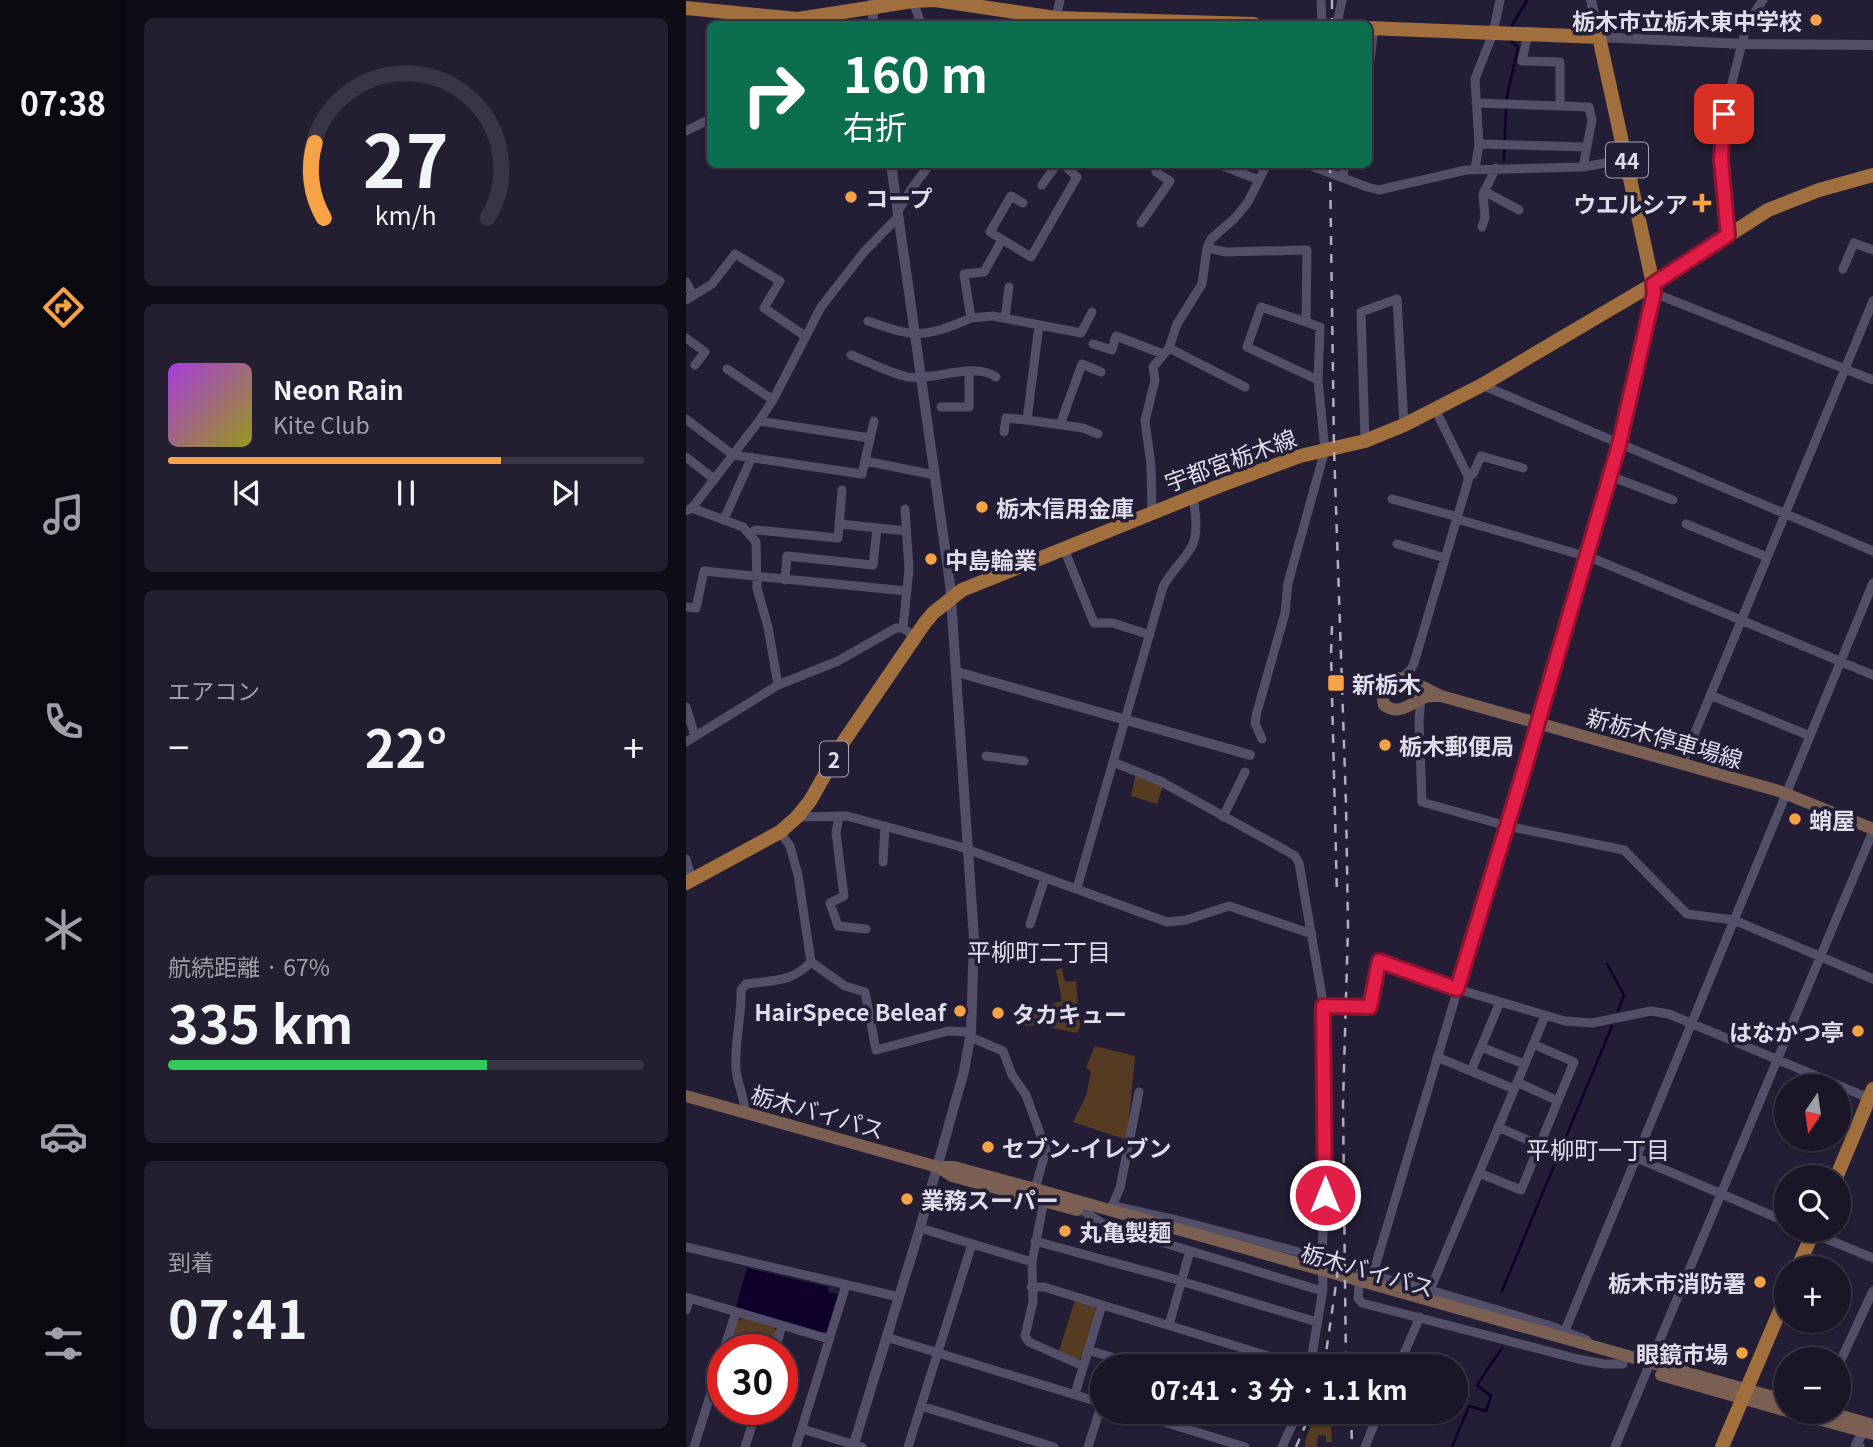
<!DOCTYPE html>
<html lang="ja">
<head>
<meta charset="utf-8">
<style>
	body { margin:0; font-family:Georgia,"Noto Sans JP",serif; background:#231f30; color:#f1f3f6; height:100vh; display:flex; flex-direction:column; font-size:26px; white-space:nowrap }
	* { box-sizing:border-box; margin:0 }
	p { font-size:23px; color:#9f9fa8 }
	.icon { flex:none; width:38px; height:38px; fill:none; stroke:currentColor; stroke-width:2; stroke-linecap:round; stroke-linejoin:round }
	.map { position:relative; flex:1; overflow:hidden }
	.details { display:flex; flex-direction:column; gap:18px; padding:18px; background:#0e0c16; width:560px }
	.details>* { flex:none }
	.top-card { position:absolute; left:21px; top:21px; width:665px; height:147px; border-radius:10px; box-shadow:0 2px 5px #0004,0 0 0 2px #383545; background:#0b6e4f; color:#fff; overflow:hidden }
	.needle { width:46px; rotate:193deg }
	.fabs { position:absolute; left:1088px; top:1074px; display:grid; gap:14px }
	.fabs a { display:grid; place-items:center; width:77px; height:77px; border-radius:50%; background:#1a1628; box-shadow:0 2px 5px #0004,0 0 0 2px #383545; font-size:35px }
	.speed { position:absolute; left:21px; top:1334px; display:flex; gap:14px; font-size:35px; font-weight:700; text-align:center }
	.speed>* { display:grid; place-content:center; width:91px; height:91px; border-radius:50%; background:#1a1628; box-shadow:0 2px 5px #0004,0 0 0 2px #383545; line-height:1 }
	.speed .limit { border:10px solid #d22; background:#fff; color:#111 }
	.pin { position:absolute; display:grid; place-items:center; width:60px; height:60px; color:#fff; margin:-30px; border-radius:14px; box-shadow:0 4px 10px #0006 }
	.me { position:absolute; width:77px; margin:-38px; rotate:0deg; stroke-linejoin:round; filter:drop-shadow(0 0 5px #0008) }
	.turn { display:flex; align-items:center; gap:24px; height:147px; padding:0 21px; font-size:32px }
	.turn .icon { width:91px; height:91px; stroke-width:2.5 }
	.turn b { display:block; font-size:49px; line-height:60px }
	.big { font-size:52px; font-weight:700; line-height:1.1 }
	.details .tile { flex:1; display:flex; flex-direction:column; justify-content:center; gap:10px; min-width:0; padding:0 24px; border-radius:10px; background:#231f30 }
	.details .dial { align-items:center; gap:0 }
	.dial svg { height:182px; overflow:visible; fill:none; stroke:#383545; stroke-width:7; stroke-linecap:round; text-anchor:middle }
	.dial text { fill:#f1f3f6; stroke:none }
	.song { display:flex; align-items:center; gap:21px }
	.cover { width:84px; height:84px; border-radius:10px; background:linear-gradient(135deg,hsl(280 70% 55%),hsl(60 70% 35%)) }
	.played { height:7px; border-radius:4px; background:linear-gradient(90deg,#f6a246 70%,#383545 70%) }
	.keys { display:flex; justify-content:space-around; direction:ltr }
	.heat { display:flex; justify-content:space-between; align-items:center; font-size:38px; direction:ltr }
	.charge { height:10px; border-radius:5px; background:linear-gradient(90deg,#34c759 67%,#383545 0) }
	.trip { position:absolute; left:404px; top:1354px; width:378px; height:70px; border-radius:35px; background:#1a1628; box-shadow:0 2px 5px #0004,0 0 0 2px #383545; font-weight:700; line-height:70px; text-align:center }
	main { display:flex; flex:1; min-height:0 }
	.tab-bar { display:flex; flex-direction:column; width:126px; justify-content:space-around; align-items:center; background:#0a0910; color:#9f9fa8 }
	.tab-bar .icon { width:49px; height:49px }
	.tab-bar .current { color:#f6a246 }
	.tab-bar b { font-size:32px; color:#f1f3f6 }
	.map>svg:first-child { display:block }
	.green { fill:#553b21 }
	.water { fill:#0f002b }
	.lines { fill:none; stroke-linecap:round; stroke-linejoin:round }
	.stream { stroke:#0f002b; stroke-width:2.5 }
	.minor { stroke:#544f69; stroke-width:9 }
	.tertiary { stroke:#544f69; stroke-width:10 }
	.secondary { stroke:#7b5f53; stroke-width:12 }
	.primary { stroke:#a16f3d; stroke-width:14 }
	.rail { stroke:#b0adbf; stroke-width:2.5; stroke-dasharray:9 9; stroke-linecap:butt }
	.route-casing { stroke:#92132f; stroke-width:18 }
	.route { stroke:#e11d48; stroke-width:12 }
	.poi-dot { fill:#f6a246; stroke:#231e35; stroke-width:2.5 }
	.labels { text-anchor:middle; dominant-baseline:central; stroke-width:7; stroke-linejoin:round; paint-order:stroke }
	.shield { fill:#231e35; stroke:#a7a3b5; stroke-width:2 }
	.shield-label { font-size:21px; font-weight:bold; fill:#dfdcec }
	.poi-label { font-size:23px; font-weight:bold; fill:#dfdcec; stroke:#231e35; text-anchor:start }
	.street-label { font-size:23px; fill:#dfdcec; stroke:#231e35 }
	.neighbourhood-label { font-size:24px; fill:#dfdcec; stroke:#231e35 }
</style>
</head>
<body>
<main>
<nav class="tab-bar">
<b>07:38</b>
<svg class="icon current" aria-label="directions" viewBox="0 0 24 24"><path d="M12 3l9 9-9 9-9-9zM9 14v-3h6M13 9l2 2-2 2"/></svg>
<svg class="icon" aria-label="music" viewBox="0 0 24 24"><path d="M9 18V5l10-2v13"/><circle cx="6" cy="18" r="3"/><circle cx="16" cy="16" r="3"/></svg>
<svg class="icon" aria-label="phone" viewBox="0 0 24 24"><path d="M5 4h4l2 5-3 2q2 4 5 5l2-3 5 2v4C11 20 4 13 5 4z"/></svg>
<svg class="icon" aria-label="climate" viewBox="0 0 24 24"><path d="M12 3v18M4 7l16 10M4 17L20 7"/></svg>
<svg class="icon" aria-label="car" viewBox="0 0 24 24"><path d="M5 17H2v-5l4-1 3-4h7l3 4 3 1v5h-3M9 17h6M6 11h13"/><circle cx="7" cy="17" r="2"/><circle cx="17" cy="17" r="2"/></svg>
<svg class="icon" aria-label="filters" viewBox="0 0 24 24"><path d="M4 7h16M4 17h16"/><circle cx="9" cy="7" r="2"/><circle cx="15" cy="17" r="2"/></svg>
</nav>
<section class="details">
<div class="tile dial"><svg viewBox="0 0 100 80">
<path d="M14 69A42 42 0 1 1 86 69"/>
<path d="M14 69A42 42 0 0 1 10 36" stroke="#f6a246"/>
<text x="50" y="56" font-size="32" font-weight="700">27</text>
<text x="50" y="72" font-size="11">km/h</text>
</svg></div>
<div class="tile">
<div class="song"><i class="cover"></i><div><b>Neon Rain</b><p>Kite Club</p></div></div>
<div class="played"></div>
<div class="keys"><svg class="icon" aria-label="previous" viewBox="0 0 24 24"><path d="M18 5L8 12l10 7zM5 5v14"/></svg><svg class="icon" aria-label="pause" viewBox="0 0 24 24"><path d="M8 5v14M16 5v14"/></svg><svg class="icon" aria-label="next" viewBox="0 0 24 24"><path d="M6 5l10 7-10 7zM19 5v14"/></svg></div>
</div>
<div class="tile"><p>エアコン</p>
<div class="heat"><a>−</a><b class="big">22°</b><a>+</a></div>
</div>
<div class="tile"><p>航続距離 · 67%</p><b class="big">335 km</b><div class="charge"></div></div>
<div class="tile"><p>到着</p><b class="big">07:41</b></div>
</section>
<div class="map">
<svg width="1187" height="1447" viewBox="0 0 1187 1447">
	<rect width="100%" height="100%" fill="#231e35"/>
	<!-- green -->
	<path class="green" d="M 450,773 L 477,786 L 471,804 L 445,796 Z
		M 376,968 L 379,982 L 390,981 L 394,1026 L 391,1033 L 352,1025 L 339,1026 L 335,1014 L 376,1001 L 370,970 Z
		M 409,1046 L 449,1056 L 441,1140 L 387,1122 L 400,1096 L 405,1072 L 400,1067 Z
		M 389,1300 L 408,1306 L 411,1311 L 396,1357 L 391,1360 L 373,1351 Z
		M 57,1318 L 87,1327 L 91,1332 L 85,1349 L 42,1349 L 51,1321 Z
		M 630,1412 L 644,1412 L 646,1442 L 640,1442 L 640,1436 L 632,1435 L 631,1447 L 619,1447 L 619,1441 Z"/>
	<!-- water -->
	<path class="water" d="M 61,1268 L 142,1287 L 142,1292 L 152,1294 L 141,1331 L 136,1333 L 50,1307 Z"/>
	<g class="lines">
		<!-- stream -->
		<path class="stream" d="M 824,29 L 841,0
			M 820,101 L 832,47 L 824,40
			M 818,160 L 820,108
			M 921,964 L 938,995 L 932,1011
			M 816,1291 L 926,1026
			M 766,1447 L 783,1406 L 800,1411 L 805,1396 L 791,1385 L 816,1348"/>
		<!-- minor -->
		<path class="minor" d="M 635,0 L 636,24
			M 227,1 L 235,24
			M 372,22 L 370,18 L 374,0
			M 651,24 L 656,0
			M 842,34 L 836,61 L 874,62 L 874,106
			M 682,76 L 688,28
			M 790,103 L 903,107 L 906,120 L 897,167
			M 0,131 L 24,119
			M 793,144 L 901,147
			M 532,164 L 573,180
			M 620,164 L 681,187 L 693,190 L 780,170 L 897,167 L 941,159
			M 789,169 L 793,144 L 789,79 L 807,33 L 814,0
			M 656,178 L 660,164
			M 356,185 L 371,164
			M 798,191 L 833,210
			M 337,203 L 325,196 L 304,232 L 345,257 L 391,177 L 377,164
			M 211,213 L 226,188 L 244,164
			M 455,223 L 484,181 L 470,172
			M 796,227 L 799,217 L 797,194 L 810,168
			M 1042,235 L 1035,161 L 1038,114 L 1061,24 L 1077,0
			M 521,248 L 540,252 L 621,250 L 620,322 L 634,327 L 632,380
			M 1157,269 L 1168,243 L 1187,250
			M 0,282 L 7,295
			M 968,293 L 1187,380
			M 0,300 L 26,284 L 49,254 L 94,281 L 78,308 L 119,336
			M 285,318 L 307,316 L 395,333 L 406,312
			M 319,318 L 323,287
			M 182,321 C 229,338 239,338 285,318 L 278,274 L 298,272 L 316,240
			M 0,338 L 19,352 L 9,365
			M 407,344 L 426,350 L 430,336 L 477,354
			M 483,348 L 559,387
			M 165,355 C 183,362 203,373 222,377 C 248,381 287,361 310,377
			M 41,369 L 87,400
			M 796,385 L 1187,551
			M 255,407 L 283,407 L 283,372
			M 0,419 L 47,455 L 176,474 L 188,421
			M 341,420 L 397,428 L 412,434
			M 73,421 L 184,438
			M 374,425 L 396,364 L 415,372
			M 318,432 L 320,418 L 341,420 L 353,325
			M 679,441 L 675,312 L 711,299 L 718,425
			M 0,457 L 28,479
			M 179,461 L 249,475
			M 782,476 L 787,474 L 795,456 L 837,468
			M 924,476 L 987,500
			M 706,499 L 772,517
			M 6,508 L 57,527 L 70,542 L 71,588 L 82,627 L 92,685
			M 0,511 L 6,508 L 73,421 L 87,400 L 135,307 L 178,252 L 212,217
			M 466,513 L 465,465 L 459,421 L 469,380 L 467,367 L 483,348 L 491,324 L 516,284 L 521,248 L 525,239 L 549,218 L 562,202 L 581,164
			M 38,519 L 66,457
			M 771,519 L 906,558 L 1187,675
			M 154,524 L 220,531
			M 1000,524 L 1081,557
			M 64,533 L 70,530 L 152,538 L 156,490
			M 711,544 L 759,558
			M 378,549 L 408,623 L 427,623 L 464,635
			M 99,580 L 101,556 L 187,565 L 191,528
			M 0,607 L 10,608 L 18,571 L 221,591
			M 217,628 L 223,569 L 219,509
			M 716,678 L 725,669 L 728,663 L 782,481 L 782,476 L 750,411
			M 1024,695 L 1124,736
			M 735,699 L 733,720 L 736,802 L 821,826 L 938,850 L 1001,914 L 1048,920 L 1187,979
			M 0,707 L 9,736
			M 576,739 L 569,723 L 571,712 L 599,613 L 602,583 L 639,450 L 632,380 L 561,347 L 575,307 L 620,322
			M 0,742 L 92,685 L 152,661 L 210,628 L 217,628 L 229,637
			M 300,756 L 338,761
			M 427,762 L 474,781 L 599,850 L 609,856 L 613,863 L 636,996 L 639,1044 L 639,1195 L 636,1252 L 637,1289 L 624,1367
			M 996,764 L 1187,301
			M 153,816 L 150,833 L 158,896 L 144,903 L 152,926 L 180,929
			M 111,817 L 161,816 L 272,846 L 481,922 L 500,920 L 543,906 L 626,934
			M 537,817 L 559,772
			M 0,859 L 6,880
			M 197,862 L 199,826
			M 391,888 L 477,587 C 484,572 498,561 506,546 C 513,531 509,511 507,496
			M 344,924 L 359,878
			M 125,962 L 159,986 L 179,992 L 190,1050 L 262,1031 L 285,1032
			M 637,1006 L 684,1007 L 693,962 L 696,961 L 771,989 L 879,1021 L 906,1023 L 965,1011 L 983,1014 L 1185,1099
			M 284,1037 L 317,1051 L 326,1075 L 340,1095 L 360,1150 L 349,1189
			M 795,1047 L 838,1064
			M 751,1057 L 828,1089
			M 785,1071 L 814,1002
			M 831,1082 L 872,1101
			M 59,1113 C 59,1097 51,1084 50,1069 C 48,1043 56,1017 55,990 L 60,984 C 87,980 105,983 125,962 L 112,875 L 104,846 L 94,832
			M 812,1127 L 853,1145
			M 949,1157 L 1101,1222
			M 793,1173 L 835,1190 L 888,1062 L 847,1044
			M 358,1201 L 346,1262 L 347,1302 L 339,1336 L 343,1342 L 397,1366
			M 426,1206 L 434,1188 L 453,1092
			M 427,1206 L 491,1220 L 636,1258
			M 399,1212 L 419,1225 L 636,1291
			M 234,1228 L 346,1262
			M 1124,1232 L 1187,1258
			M 349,1241 L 488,1279 L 631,1322
			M 0,1247 L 213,1297
			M 687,1274 L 851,723
			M 345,1287 L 358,1287 L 618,1367
			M 744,1290 L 859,1016
			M 0,1297 L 143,1339
			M 0,1310 L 4,1298
			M 483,1325 L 504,1251
			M 200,1337 L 416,1403
			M 876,1338 L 1187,583
			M 901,1340 L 862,1325 L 744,1290 L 674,1272 L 672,1298 L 676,1303 L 892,1359 L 918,1364 L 937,1364
			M 38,1349 L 50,1312
			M 89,1349 L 96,1326
			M 402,1350 L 458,1367
			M 1153,1364 L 1187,1291
			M 712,1367 L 734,1317
			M 389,1394 L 416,1305
			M 235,1406 L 368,1447
			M 445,1412 L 559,1447
			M 116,1429 L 176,1447
			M 8,1447 L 37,1355
			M 59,1447 L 71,1409
			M 110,1447 L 160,1285
			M 222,1447 L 286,1244
			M 402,1447 L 416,1403
			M 596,1447 L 612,1412
			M 679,1447 L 693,1412
			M 929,1447 L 1187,831"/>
		<!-- tertiary -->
		<path class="tertiary" d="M 187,0 L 187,24
			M 905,0 L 913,37 L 1056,44 L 1187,45
			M 271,672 L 564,755
			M 851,723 L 933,445 L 968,293 L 967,284
			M 167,1447 L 234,1228 L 278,1071 L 285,1032 L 288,939 L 264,584 L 205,164
			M 1174,1447 L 1170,1445 L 1180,1426"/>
		<!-- secondary -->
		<path class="secondary" d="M 755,696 C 749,696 743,695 737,698 C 723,704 714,716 698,705 C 687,655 736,687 755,696 L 1093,791 L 1187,829
			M 0,1096 L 252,1167 L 268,1167 L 349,1189 L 1101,1401
			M 252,1167 L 266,1176 L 391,1210
			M 975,1375 L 1101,1411
			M 1106,1412 L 1187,1434
			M 1142,1412 L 1187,1425"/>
		<!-- primary -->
		<path class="primary" d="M 0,8 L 112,19 L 227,1 L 249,0 L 370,18 L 568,24
			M 682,28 L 913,37 L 967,284
			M 0,883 L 94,832 L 111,817 L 124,801 L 158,741 L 238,624 L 247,613 L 276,590 L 533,486 L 614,456 L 679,441 L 718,425 L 796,385 L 967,284 L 1082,210 L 1133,190 L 1187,175
			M 1150,1178 L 1187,1089
			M 1111,1269 L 1128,1230
			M 1036,1447 L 1101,1294"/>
		<!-- rail -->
		<path class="rail" d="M 646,0 L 646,24
			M 644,164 L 648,448 L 660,804 L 662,927 L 657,1104 L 660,1367
			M 646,626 L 645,655 L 651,895
			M 638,1367 L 652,1270
			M 665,1412 L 666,1447
			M 610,1447 L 625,1412"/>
	</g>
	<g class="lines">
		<defs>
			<path id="route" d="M 639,1195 L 637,1006 L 684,1007 L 693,961 L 771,989 L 839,767 L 933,445 L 968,293 L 967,284 L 1042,235 L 1035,160 L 1038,114"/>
		</defs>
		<!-- route casing -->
		<use href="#route" class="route-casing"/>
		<!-- route -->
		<use href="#route" class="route"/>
	</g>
	<!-- markers -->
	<g class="poi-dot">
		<circle cx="1130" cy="20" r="7"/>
		<circle cx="165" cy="197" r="7"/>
		<path d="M1012.5 192.5h7v7h7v7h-7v7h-7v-7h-7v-7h7z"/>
		<circle cx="296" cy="507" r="7"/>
		<circle cx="245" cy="559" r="7"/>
		<rect x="641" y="674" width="18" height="18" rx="3.5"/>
		<circle cx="699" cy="745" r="7"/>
		<circle cx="1109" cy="819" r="7"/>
		<circle cx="274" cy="1011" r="7"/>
		<circle cx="312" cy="1013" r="7"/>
		<circle cx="1172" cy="1031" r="7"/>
		<circle cx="302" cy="1147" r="7"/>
		<circle cx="221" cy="1199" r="7"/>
		<circle cx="379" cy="1231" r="7"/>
		<circle cx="1074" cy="1282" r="7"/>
		<circle cx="1056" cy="1353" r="7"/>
	</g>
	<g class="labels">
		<!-- shield labels -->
		<g class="shield">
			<rect x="920" y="142.5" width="42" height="35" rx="5"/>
			<rect x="134" y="741.5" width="28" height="35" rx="5"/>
		</g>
		<g class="shield-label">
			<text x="941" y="160">44</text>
			<text x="148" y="759">2</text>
		</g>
		<!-- poi labels -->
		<g class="poi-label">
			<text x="1116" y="20" text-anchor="end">栃木市立栃木東中学校</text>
			<text x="179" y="197">コープ</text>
			<text x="1002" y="203" text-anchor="end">ウエルシア</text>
			<text x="310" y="507">栃木信用金庫</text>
			<text x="259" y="559">中島輪業</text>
			<text x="666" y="683">新栃木</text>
			<text x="713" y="745">栃木郵便局</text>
			<text x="1123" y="819">蛸屋</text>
			<text x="260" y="1011" text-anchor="end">HairSpece Beleaf</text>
			<text x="326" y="1013">タカキュー</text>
			<text x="1158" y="1031" text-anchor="end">はなかつ亭</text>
			<text x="316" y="1147">セブン-イレブン</text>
			<text x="235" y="1199">業務スーパー</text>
			<text x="393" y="1231">丸亀製麺</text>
			<text x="1060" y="1282" text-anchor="end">栃木市消防署</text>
			<text x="1042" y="1353" text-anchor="end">眼鏡市場</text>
		</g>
		<!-- street labels -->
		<g class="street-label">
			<text transform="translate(544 459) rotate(-20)">宇都宮栃木線</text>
			<text transform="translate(979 737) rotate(16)">新栃木停車場線</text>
			<text transform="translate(132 1111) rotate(16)">栃木バイパス</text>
			<text transform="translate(682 1269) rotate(16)">栃木バイパス</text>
		</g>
		<!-- neighbourhood labels -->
		<g class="neighbourhood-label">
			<text x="353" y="950">平柳町二丁目</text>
			<text x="912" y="1148">平柳町一丁目</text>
		</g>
	</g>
</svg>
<div class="fabs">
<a><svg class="needle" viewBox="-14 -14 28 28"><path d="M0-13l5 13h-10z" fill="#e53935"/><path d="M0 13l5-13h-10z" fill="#9f9fa8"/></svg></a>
<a><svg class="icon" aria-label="search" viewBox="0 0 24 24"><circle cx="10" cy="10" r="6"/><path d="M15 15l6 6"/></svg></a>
<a>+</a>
<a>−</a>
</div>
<div class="speed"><div class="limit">30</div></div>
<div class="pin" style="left:1038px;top:114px;background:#d93025"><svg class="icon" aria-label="arrive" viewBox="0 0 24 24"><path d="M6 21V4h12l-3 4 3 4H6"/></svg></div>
<svg class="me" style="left:639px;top:1195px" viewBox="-20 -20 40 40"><circle r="17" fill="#e11d48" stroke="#fff" stroke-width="3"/><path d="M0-11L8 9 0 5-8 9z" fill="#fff"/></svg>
<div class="trip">07:41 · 3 分 · 1.1 km</div>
<div class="top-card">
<div class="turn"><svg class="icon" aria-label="right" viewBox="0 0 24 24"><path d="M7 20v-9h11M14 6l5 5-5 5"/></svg><div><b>160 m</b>右折</div></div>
</div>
</div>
</main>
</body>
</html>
